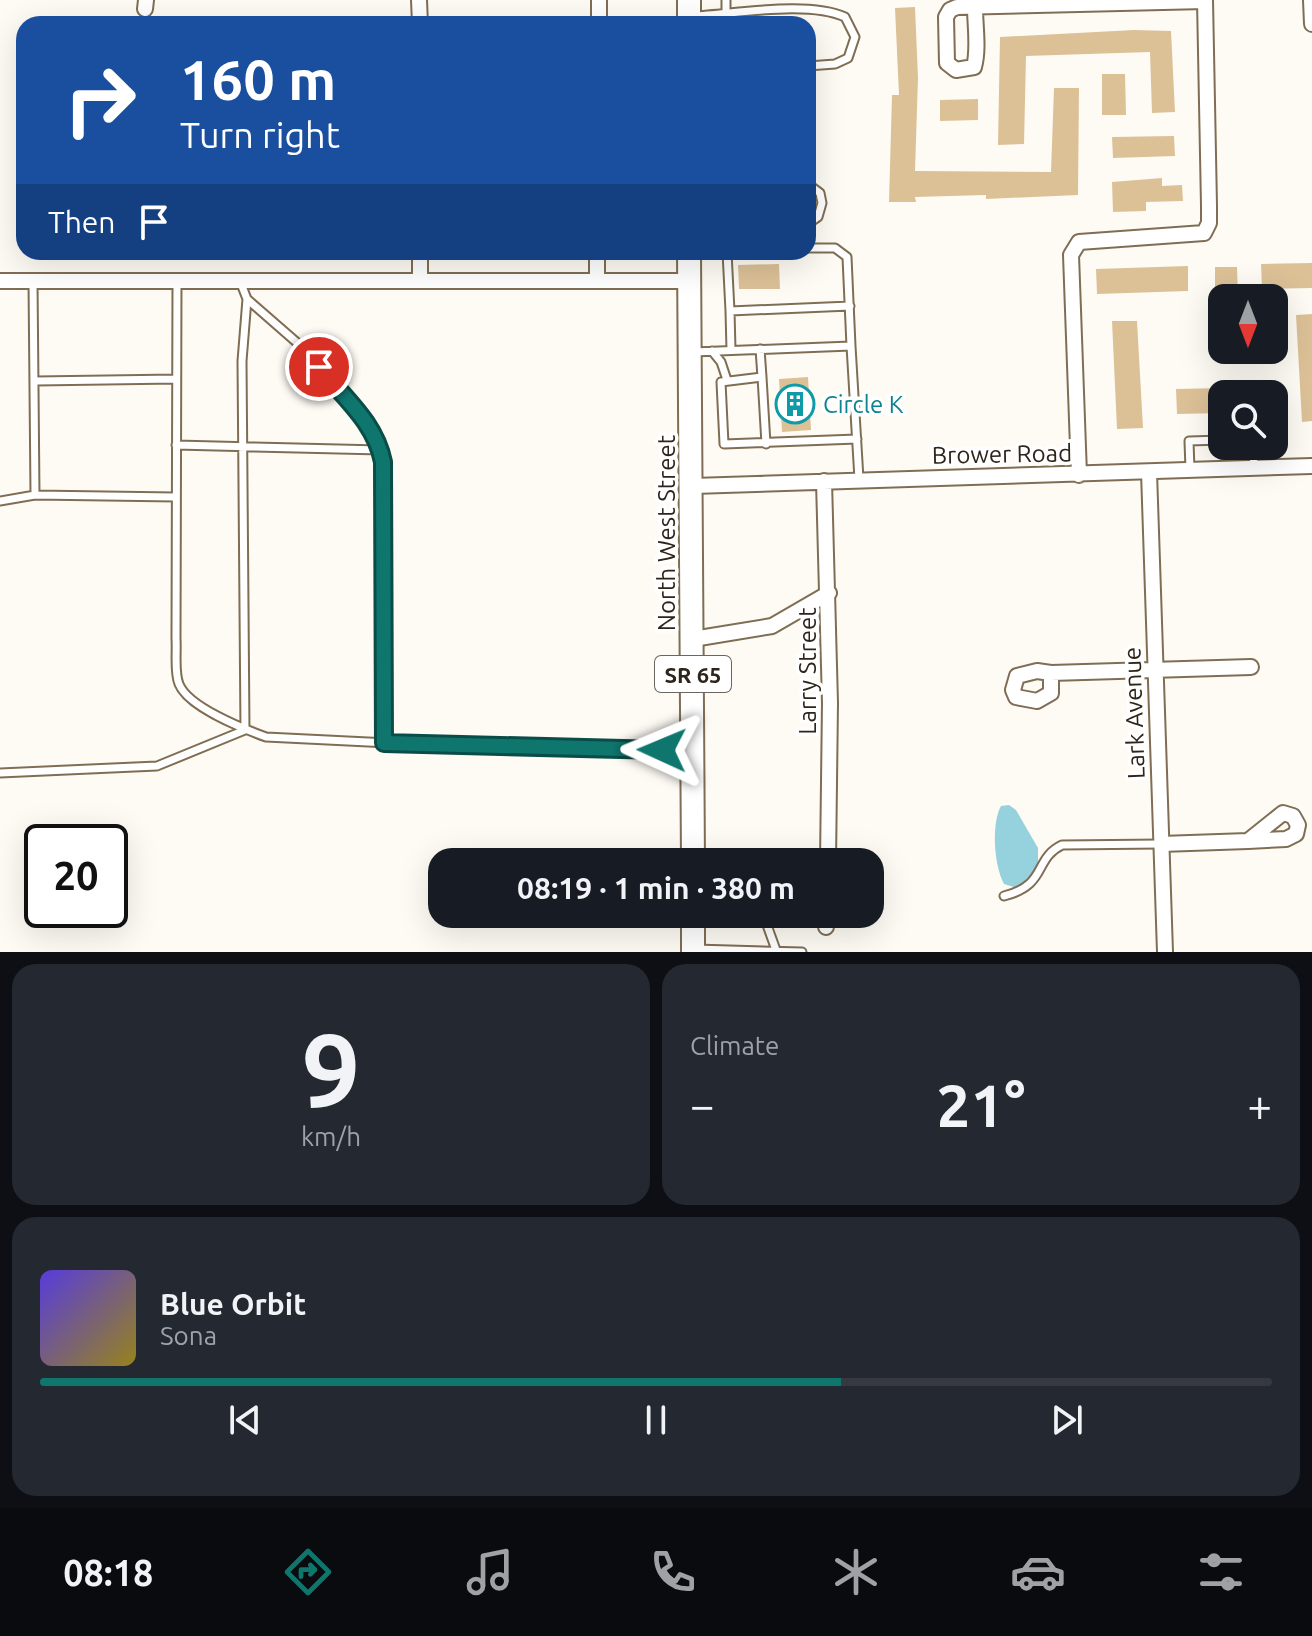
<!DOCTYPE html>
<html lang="en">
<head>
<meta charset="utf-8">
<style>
	body { margin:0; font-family:Ubuntu,sans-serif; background:#242831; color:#f1f3f6; height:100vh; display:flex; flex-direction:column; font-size:30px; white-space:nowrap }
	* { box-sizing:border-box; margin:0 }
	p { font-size:26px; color:#9ea1a6 }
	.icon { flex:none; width:44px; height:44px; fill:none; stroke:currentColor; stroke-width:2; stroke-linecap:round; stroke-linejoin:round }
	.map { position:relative; height:952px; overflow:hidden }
	.details { display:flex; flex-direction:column; gap:12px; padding:12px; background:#0d0f14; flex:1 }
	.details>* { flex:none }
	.hud { position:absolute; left:16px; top:16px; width:800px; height:244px; border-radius:24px; box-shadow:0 8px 32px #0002; background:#1a4fa0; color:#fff; overflow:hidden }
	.needle { width:52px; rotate:180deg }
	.fabs { position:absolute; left:1208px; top:284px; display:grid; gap:16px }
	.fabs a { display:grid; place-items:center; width:80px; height:80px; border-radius:16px; background:#171b24; box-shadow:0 8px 32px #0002; font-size:40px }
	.speed { position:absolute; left:24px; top:824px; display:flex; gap:16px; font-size:40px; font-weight:700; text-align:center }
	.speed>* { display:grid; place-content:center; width:104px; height:104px; border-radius:50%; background:#171b24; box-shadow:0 8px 32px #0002; line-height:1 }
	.speed .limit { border:4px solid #111; border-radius:12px; background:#fff; color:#111 }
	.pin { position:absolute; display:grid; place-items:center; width:68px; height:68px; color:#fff; margin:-34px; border:4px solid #fff; border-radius:50%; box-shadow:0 2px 8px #0007 }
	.me { position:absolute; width:88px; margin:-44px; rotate:271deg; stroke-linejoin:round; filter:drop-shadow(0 0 6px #0008) }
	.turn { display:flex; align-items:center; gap:28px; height:168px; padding:0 32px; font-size:36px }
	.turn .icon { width:104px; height:104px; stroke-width:2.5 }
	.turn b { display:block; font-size:56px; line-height:68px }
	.then { display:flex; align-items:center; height:76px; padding:0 32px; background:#0003; gap:16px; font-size:30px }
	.big { font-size:60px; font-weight:600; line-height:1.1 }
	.details .widget { flex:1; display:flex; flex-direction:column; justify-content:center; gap:12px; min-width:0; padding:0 28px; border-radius:24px; background:#242831 }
	.details .dial { align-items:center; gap:0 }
	.dial b { font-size:104px; line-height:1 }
	.song { display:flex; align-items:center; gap:24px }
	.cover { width:96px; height:96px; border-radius:12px; background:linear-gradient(135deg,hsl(250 70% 55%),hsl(50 70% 35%)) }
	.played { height:8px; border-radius:4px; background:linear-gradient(90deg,#0f766e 65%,#363941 65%) }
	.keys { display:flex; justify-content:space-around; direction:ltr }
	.heat { display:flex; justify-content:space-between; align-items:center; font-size:44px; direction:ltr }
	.details .tiles { flex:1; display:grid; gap:12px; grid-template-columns:1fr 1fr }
	.widget:last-child { grid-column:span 2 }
	.trip { position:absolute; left:428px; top:848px; width:456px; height:80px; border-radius:24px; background:#171b24; box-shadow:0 8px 32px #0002; font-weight:600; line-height:80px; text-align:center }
	.dock { display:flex; height:128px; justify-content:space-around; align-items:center; background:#090b0e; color:#9ea1a6 }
	.dock .icon { width:56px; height:56px }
	.dock .on { color:#0f766e }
	.dock b { font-size:36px; color:#f1f3f6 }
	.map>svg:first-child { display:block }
	.water { fill:#95d2dd }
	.building { fill:#dcc197 }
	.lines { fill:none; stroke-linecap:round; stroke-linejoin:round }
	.service-casing { stroke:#7f6e53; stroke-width:11 }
	.minor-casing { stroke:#7f6e53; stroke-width:18 }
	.primary-casing { stroke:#7f6e53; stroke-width:26 }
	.service { stroke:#fff; stroke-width:7 }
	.minor { stroke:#fff; stroke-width:14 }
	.primary { stroke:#fff; stroke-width:22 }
	.route-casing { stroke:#0a4d48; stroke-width:20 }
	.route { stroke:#0f766e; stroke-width:14 }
	.labels { text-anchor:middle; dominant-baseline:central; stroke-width:7; stroke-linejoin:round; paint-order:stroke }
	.shield { fill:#fff; stroke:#6c665f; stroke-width:2 }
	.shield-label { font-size:22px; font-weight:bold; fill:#2d251a }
	.culture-label { font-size:24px; fill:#0d838f; stroke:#fff; text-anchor:start }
	.street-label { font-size:24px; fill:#2d251a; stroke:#fff }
</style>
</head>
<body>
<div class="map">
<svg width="1312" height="952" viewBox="0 0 1312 952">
	<rect width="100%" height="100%" fill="#fefbf5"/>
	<!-- water -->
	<path class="water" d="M 1009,805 L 1016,810 L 1038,848 L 1038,869 L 1017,888 L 1004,884 C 994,866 991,824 1001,806 Z"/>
	<!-- building -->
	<path class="building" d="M 915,7 L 918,78 L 915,171 L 1051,172 L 1054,88 L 1079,88 L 1078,195 L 986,199 L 986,195 L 915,197 L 916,202 L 889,202 L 892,95 L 899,95 L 895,8 Z
		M 1134,30 L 1171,31 L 1175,112 L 1152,113 L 1150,52 L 1026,56 L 1024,144 L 998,145 L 1000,37 Z
		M 1102,74 L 1125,74 L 1126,115 L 1102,115 Z
		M 978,99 L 978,120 L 940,121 L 940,100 Z
		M 1174,136 L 1175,156 L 1113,158 L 1112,137 Z
		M 1162,178 L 1162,186 L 1182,185 L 1183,201 L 1146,202 L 1146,211 L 1113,212 L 1112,182 Z
		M 1312,263 L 1312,288 L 1262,289 L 1261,264 Z
		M 779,264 L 780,289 L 739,289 L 738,265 Z
		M 1188,266 L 1188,291 L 1097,294 L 1096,269 Z
		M 1215,267 L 1237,267 L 1238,298 L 1215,298 Z
		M 1312,314 L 1312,421 L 1302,422 L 1296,315 Z
		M 1112,321 L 1137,321 L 1143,428 L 1117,429 Z
		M 808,377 L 811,430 L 782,432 L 779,379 Z
		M 1222,388 L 1222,413 L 1177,414 L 1176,389 Z"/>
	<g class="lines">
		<defs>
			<path id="service" d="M 693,16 C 736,14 808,0 845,17 L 855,37 L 848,58 L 835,64 L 808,66
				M 716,24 L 726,12 L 726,0
				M 808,184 L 820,193 L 822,203 L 818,217 L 808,224
				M 808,248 L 835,248 L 847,257 L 851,346
				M 727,252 L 730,311
				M 691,254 L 720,252
				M 33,281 L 35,495
				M 177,282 L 176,639 C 177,652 174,672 179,684 C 188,707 244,729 266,737 L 450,746 L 687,750
				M 247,299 L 302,347 L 368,423 L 379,443 L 384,494 L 384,743
				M 760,349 L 762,377 L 721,382 L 724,444 L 857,439
				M 731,350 L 730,311 L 850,306
				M 712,351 L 721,362 L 727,380
				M 693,352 L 851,346 L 859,479
				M 762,377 L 766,444
				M 36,381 L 176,379
				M 176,445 L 381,450
				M 1253,446 L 1254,468
				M 1190,470 L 1189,441 L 1222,440
				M 0,501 L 35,495 L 175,497
				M 0,773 L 157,766 L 245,730 L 242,361 L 247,299 L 240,281
				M 1004,896 C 1048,885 1033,859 1062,845 L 1161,844
				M 763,914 L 776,950
				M 695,949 L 802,952"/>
			<path id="minor" d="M 419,0 L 420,24
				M 1311,0 L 1312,24
				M 975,7 C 975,26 979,49 974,67 L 956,70 L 947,63 L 946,17 L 950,10 L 957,7 L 1205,1
				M 145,9 L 146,0
				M 599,24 L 599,0
				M 0,281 L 690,281
				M 420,281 L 420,252
				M 597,281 L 597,252
				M 1149,472 L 1165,952
				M 1079,475 L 1071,255 L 1079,242 L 1204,233 L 1209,223 L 1209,206 L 1205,0
				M 824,481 L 830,703 L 828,862
				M 693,486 L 1312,466
				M 693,639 L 772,626 L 829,593
				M 1037,671 L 1051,673 L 1051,693 L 1037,701 L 1016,697 L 1013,690 L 1017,676 Z
				M 1051,673 L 1251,667
				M 1161,844 L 1248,841 L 1283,813 L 1293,816 L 1298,825 L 1296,834 L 1286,839 L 1248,841
				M 826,927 L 827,914"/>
			<path id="primary" d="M 689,24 L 689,0
				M 689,252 L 693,862
				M 693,952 L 693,914"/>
		</defs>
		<!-- service casing -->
		<use href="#service" class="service-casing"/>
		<!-- minor casing -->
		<use href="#minor" class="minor-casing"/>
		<!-- primary casing -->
		<use href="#primary" class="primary-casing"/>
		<!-- service -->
		<use href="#service" class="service"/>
		<!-- minor -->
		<use href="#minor" class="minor"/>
		<!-- primary -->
		<use href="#primary" class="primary"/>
	</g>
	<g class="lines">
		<defs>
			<path id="route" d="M 319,367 C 344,398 375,422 383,462 L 384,743 L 662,750"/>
		</defs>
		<!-- route casing -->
		<use href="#route" class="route-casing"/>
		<!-- route -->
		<use href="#route" class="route"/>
	</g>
	<!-- icons -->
	<defs>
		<symbol id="building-ring" viewBox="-11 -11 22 22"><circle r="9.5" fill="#fff" stroke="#0f9aa8" stroke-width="1.5"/><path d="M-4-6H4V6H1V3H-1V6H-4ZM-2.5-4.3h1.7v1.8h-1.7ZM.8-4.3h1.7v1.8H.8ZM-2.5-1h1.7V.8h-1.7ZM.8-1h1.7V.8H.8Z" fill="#0f9aa8"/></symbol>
	</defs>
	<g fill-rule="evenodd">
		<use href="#building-ring" x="773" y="382" width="44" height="44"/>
	</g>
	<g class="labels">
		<!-- shield labels -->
		<rect class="shield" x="655" y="656" width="76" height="36" rx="6"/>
		<g class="shield-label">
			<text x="693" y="674">SR 65</text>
		</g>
		<!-- culture labels -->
		<g class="culture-label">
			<text x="823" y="404">Circle K</text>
		</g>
		<!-- street labels -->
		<g class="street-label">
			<text transform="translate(1002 454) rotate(-1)">Brower Road</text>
			<text transform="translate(666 533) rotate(-90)">North West Street</text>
			<text transform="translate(807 671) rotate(-90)">Larry Street</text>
			<text transform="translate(1134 713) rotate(-92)">Lark Avenue</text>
		</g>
	</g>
</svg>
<div class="fabs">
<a><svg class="needle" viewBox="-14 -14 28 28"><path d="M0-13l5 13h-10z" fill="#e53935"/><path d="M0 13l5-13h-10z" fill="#9ea1a6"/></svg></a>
<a><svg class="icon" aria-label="search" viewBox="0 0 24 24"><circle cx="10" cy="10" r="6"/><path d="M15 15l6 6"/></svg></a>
</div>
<div class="speed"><div class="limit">20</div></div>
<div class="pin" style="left:319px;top:367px;background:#d93025"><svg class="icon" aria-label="arrive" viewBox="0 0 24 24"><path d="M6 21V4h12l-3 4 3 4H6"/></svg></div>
<svg class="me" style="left:662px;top:750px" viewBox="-20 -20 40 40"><path d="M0-17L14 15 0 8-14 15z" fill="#0f766e" stroke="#fff" stroke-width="4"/></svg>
<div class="trip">08:19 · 1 min · 380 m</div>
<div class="hud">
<div class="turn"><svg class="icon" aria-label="right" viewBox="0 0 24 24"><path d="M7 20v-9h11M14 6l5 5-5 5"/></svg><div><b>160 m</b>Turn right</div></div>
<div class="then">Then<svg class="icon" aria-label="arrive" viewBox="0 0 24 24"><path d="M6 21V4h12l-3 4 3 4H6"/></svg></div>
</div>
</div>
<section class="details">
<div class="tiles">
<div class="widget dial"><b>9</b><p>km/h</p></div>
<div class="widget"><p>Climate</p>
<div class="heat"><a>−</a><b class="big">21°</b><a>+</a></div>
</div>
<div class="widget">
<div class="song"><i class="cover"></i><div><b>Blue Orbit</b><p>Sona</p></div></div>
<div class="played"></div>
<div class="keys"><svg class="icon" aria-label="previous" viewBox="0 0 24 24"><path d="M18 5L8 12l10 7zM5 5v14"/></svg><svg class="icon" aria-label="pause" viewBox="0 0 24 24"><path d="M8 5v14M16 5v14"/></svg><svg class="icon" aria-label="next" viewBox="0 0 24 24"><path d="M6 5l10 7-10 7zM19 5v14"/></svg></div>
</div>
</div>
</section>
<nav class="dock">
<b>08:18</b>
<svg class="icon on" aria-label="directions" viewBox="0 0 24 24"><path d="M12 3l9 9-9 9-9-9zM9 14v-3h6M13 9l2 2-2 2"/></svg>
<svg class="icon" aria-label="music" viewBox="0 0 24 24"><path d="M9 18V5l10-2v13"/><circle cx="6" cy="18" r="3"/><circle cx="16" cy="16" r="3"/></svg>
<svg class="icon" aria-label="phone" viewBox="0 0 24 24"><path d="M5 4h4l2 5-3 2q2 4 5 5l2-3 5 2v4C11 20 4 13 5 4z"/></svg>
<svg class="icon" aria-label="climate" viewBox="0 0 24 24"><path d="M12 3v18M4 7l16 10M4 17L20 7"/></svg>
<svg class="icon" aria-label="car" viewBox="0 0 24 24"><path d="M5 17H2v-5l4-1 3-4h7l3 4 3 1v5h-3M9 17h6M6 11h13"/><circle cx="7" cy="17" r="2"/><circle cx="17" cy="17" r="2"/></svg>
<svg class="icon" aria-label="filters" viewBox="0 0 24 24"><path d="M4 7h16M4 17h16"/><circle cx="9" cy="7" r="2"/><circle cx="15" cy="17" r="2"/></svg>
</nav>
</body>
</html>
